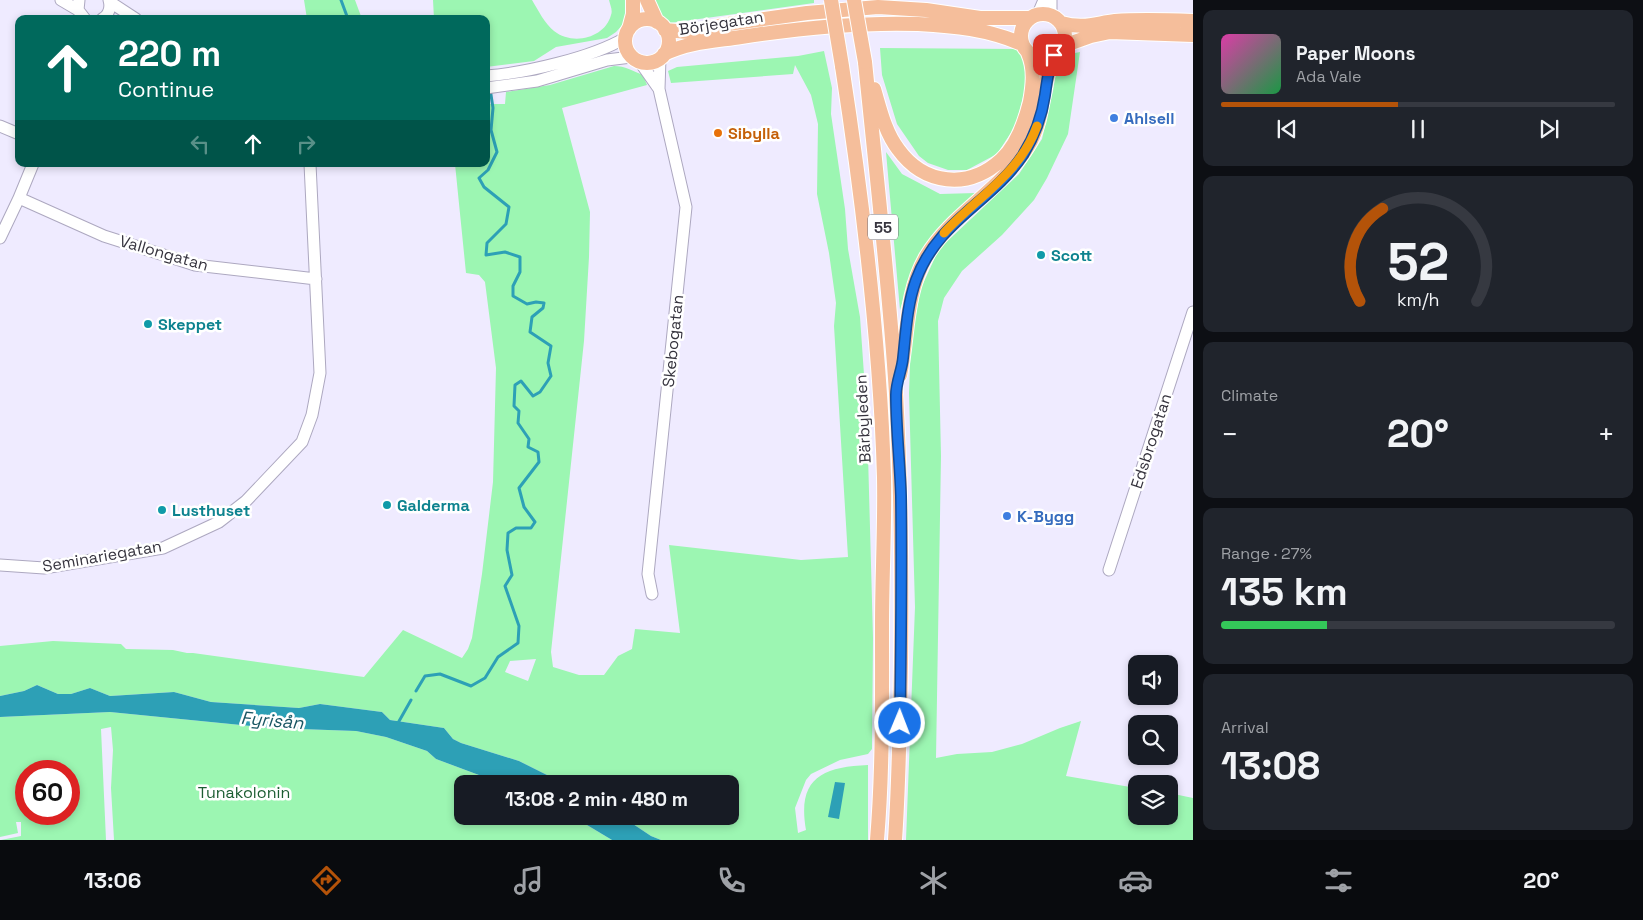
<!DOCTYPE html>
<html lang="en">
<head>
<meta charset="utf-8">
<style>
	body { margin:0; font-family:"Space Grotesk",sans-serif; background:#20242c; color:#f1f3f6; height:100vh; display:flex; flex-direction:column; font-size:19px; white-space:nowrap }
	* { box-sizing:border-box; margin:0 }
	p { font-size:16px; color:#9ea1a6 }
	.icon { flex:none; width:28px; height:28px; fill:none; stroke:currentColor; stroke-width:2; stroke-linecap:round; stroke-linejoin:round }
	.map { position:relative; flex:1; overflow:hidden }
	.details { display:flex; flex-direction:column; gap:10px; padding:10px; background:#0d0f14; width:450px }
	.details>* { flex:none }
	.hud { position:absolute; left:15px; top:15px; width:475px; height:152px; border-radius:10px; box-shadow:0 2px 8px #0003; background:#00695c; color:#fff; overflow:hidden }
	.fabs { position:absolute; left:1128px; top:655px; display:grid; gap:10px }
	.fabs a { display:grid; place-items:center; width:50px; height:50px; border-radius:10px; background:#171b24; box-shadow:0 2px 8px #0003; font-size:25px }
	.speed { position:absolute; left:15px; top:760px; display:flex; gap:10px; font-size:25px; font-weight:700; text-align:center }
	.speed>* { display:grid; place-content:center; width:65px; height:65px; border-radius:50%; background:#171b24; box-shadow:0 2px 8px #0003; line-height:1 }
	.speed .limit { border:8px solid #d22; background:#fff; color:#111 }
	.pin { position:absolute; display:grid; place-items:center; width:42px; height:42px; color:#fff; margin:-21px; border-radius:10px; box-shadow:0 2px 8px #0006 }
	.me { position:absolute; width:55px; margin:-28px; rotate:1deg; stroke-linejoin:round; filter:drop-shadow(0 0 4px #0008) }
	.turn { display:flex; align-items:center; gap:18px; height:105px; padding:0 20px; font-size:22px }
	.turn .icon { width:65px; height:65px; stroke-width:2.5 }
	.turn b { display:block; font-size:35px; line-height:42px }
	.lanes { display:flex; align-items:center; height:48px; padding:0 20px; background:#0003; justify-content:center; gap:25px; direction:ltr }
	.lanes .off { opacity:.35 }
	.big { font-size:38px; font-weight:600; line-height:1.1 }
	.details .tile { flex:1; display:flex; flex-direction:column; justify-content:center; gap:8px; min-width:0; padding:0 18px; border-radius:10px; background:#20242c }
	.details .dial { align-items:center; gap:0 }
	.dial svg { height:130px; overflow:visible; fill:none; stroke:#363941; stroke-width:7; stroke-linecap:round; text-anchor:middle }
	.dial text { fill:#f1f3f6; stroke:none }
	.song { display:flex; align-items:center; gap:15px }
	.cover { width:60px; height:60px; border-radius:8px; background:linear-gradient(135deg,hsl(320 70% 55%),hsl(140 70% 35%)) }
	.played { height:5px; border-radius:2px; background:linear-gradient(90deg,#b45309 45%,#363941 45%) }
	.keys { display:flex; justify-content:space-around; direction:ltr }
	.heat { display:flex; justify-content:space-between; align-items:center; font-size:28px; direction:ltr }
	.charge { height:8px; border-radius:4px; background:linear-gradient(90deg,#34c759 27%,#363941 0) }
	.trip { position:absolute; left:454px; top:775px; width:285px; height:50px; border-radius:10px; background:#171b24; box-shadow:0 2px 8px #0003; font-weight:600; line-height:50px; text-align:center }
	.tabs { display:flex; height:80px; justify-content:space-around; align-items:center; background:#090b0e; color:#9ea1a6 }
	.tabs .icon { width:35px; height:35px }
	.tabs .selected { color:#b45309 }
	.tabs b { font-size:22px; color:#f1f3f6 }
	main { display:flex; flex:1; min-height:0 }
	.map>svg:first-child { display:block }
	.green { fill:#9cf6b2; fill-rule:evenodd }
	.water { fill:#2da0b6 }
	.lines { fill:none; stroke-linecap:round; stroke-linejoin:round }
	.stream { stroke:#2da0b6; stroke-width:3 }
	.minor-casing { stroke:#ada8c0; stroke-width:13 }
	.major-casing { stroke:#fff; stroke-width:16 }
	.minor { stroke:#fff; stroke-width:11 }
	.major { stroke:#f5be9b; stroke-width:14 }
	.major-bridge-casing { stroke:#fff; stroke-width:16; stroke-linecap:butt }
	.major-bridge { stroke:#f5be9b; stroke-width:14 }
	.route-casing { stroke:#114b97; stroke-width:12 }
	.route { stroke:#1a73e8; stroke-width:9 }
	.slow { stroke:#f59e0b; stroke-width:9 }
	.shop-dot { fill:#3f7fe0; stroke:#fff; stroke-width:2 }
	.food-dot { fill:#e8710a; stroke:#fff; stroke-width:2 }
	.culture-dot { fill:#0f9aa8; stroke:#fff; stroke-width:2 }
	.labels { text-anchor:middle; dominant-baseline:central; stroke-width:5; stroke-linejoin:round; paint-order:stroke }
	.shield { fill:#fff; stroke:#727178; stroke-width:1 }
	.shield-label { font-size:15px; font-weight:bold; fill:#36343e }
	.street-label { font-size:16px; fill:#36343e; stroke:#fff }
	.shop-label { font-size:16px; font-weight:bold; fill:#366cbe; stroke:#fff; text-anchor:start }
	.food-label { font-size:16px; font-weight:bold; fill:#c56008; stroke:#fff; text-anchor:start }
	.culture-label { font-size:16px; font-weight:bold; fill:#0d838f; stroke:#fff; text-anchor:start }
	.park-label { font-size:16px; fill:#1c5d32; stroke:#fff }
	.water-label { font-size:18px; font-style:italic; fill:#195663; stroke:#fff }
</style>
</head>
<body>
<main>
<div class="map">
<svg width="1193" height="840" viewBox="0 0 1193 840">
	<rect width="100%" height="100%" fill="#efebff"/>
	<!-- green -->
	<path class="green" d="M 304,0 L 355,0 L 362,19 L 307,19 Z
		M 433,0 L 532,0 C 538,10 545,24 554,31 C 573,46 605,38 611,15 C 613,10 610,5 609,0 L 625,0 L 628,12 L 627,20 L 616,32 L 607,38 L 556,47 L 534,61 L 486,67 L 486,19 L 434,19 Z
		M 654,0 L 814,0 L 814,3 L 670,23 L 660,17 Z
		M 880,48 L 1019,49 L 1027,61 L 1027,81 L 1016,125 L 997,154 L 967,170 L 948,170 L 928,163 L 919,156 L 897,124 L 882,75 Z
		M 824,51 L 832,88 L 831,114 L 845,209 L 848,249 L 860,317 L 867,418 L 873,638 L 872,749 L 868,754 L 840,760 L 811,774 L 806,780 L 795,808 L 798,833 L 806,830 C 797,779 821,767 868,765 L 868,840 L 661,840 L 651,836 L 621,816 L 730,816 L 730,784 L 565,784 L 519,761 L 461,743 L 453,739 L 444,728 L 390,720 L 382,712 L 320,704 L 299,708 L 211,702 L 174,692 L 110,696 L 90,688 L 71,694 L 58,694 L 37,685 L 24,691 L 0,696 L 0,646 L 53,641 L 121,644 L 126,649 L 173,650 L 187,653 L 193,653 L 364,677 L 403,630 L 462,658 L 468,649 L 472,638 L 482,574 L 493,482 L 496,368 L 485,282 L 479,275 L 466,273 L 455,164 L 486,164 L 486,104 L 505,104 L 506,92 L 550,85 L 614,66 C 625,66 633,71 643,75 L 647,85 L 562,108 L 590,212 L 589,257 L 584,341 L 551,652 L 553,667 L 579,675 L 604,675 L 618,656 L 632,649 L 635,629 L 680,633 L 669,545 L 801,560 L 848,557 L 834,326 L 836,303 L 829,253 L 817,194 L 818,124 L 811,95 L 795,65 L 793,74 L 671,83 L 668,71 L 677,67 L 798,56 ZM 536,659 L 528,681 L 505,672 L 510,661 Z
		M 1066,51 L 1070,54 L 1080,52 L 1068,134 L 1047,178 L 1034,200 L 1002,235 L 962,271 L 944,298 L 938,321 L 941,456 L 936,758 L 957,754 L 992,752 L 1022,744 L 1060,728 L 1081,721 L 1066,776 L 1136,788 L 1136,816 L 1169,816 L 1169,793 L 1193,798 L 1193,840 L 906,840 L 915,607 L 909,393 L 911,339 L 921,288 L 939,249 L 1019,174 L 1042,139 L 1053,91 L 1058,58 Z
		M 886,152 L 902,174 L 940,194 L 976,193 L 973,199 L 921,252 L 912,271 L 900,310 Z
		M 110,712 L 272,728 L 356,731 L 386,737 L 427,751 L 436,759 L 503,784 L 462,784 L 462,816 L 572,816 L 612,840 L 114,840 L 111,788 L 113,750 L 111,727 L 101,729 L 106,840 L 1,840 L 21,836 L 21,822 L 16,822 L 18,833 L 0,837 L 0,717 ZM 26,771 L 69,771 L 69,814 L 26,814 Z"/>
	<!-- water -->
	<path class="water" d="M 37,685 L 58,694 L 71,694 L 90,688 L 110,696 L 174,692 L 211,702 L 299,708 L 320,704 L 382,712 L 390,720 L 444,728 L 453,739 L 461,743 L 519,761 L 565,784 L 503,784 L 436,759 L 427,751 L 386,737 L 356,731 L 272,728 L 110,712 L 0,717 L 0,696 L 24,691 Z
		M 835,782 L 845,783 L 839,819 L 828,817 Z
		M 572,816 L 621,816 L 651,836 L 661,840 L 612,840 Z"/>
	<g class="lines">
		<!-- stream -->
		<path class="stream" d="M 341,0 L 348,19
			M 416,691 L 425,676 L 440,674 L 471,686 L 485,678 L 498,657 L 518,643 L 519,626 L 505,586 L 512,575 L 507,550 L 508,533 L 516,528 L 531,528 L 535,522 L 524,507 L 519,488 L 539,462 L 538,452 L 528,447 L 529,439 L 518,423 L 519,411 L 514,406 L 515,385 L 521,381 L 533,396 L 540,392 L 551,376 L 548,363 L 551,346 L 530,332 L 532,317 L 543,308 L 544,303 L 536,302 L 527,304 L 513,296 L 513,286 L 520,272 L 520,257 L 505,252 L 486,255 L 487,243 L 506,224 L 509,207 L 484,187 L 479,178 L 488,170 L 497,152 L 491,130 L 493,108 L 486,62
			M 398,723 L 411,700"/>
		<defs>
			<path id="minor" d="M 61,0 L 78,10
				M 79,0 L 78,10 L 85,19
				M 1051,0 L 1051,15
				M 110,2 L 136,19
				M 1038,14 L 1044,0
				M 102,19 C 109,15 111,7 109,0
				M 640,62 L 659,89
				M 486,76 C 525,73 591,58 625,38
				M 486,88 L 537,81 L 607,60 L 631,57
				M 0,126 L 19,134
				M 19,198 L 104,236 L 195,265 L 316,279
				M 0,238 L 19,198 L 33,164
				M 0,565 L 44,568 L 163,548 L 219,522 L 246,501 L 302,442 L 312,415 L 320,373 L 310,164
				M 1109,570 L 1193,312
				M 652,594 L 648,574 L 686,207 L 659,89 L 660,58"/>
			<path id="major" d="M 647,0 L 657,22
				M1021 36a22 22 0 1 1 44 0a22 22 0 1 1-44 0Z
				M625 41a22 22 0 1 1 44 0a22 22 0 1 1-44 0Z
				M 1061,23 C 1083,29 1093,24 1115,21 C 1141,19 1167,20 1193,21
				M 629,29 L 633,14 L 633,0
				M 665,30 L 688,32 L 728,24 L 807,13 L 878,7 L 926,10 L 980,18 L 1030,18
				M 1063,46 L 1091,36 L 1110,32 L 1193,35
				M 664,54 C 688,42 715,41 741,37 C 800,28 859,22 918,24 C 955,26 987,29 1022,44
				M 865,62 C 876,172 889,283 896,393 C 901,484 902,574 901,664 C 900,723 899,781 895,840
				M 842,66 C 863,202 880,340 884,477 C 885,527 882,576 882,626 C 882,697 883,769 877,840
				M 874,89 C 880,109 885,132 898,149 C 924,185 968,190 1001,160 C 1017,145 1025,122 1030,102 C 1033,85 1035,69 1028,53
				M 900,375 C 908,336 905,294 926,257 C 952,213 1002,190 1028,146 C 1046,116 1041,84 1054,55"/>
		</defs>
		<!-- minor casing -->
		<use href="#minor" class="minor-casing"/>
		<!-- major casing -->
		<use href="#major" class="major-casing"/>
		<!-- minor -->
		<use href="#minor" class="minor"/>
		<!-- major -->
		<use href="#major" class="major"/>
		<defs>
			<path id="major-bridge" d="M 831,0 L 842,66
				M 854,0 L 865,62"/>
		</defs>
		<!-- major-bridge casing -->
		<use href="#major-bridge" class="major-bridge-casing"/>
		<!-- major-bridge -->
		<use href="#major-bridge" class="major-bridge"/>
	</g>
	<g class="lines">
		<defs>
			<path id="route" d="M 900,723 C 901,647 902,572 901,496 C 900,463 896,429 896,395 C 896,382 902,370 903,358 C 906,331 907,305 916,280 C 938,220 991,203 1023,155 C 1034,137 1042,116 1045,95 C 1047,81 1048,69 1054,55"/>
		</defs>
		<!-- route casing -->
		<use href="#route" class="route-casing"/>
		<!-- route -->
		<use href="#route" class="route"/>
		<!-- slow -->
		<path class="slow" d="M 944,233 C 976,198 1020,174 1037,126"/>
	</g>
	<!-- markers -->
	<g class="shop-dot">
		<circle cx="1114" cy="118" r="5"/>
		<circle cx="1007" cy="516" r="5"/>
	</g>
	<circle class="food-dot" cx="718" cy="133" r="5"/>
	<g class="culture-dot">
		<circle cx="1041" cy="255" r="5"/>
		<circle cx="148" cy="324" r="5"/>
		<circle cx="387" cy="505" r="5"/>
		<circle cx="162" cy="510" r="5"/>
	</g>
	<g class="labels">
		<!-- shield labels -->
		<rect class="shield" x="868" y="214.5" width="30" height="25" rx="4"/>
		<g class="shield-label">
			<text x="883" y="227">55</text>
		</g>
		<!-- street labels -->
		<g class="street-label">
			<text transform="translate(721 23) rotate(-9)">Börjegatan</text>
			<text transform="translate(164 253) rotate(16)">Vallongatan</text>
			<text transform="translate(673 341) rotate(-84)">Skebogatan</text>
			<text transform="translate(863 419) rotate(-93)">Bärbyleden</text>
			<text transform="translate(1151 441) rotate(-72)">Edsbrogatan</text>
			<text transform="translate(102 556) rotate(-10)">Seminariegatan</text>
		</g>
		<!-- shop labels -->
		<g class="shop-label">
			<text x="1124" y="118">Ahlsell</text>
			<text x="1017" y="516">K-Bygg</text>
		</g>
		<!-- food labels -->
		<g class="food-label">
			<text x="728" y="133">Sibylla</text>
		</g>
		<!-- culture labels -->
		<g class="culture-label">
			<text x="1051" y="255">Scott</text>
			<text x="158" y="324">Skeppet</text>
			<text x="397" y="505">Galderma</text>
			<text x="172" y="510">Lusthuset</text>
		</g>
		<!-- park labels -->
		<g class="park-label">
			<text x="244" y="792">Tunakolonin</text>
		</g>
		<!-- water labels -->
		<g class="water-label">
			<text transform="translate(272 720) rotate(5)">Fyrisån</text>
		</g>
	</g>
</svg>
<div class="fabs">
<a><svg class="icon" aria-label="sound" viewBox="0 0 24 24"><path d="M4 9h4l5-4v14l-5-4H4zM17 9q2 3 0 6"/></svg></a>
<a><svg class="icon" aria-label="search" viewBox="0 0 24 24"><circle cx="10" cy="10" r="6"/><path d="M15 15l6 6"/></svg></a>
<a><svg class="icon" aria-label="layers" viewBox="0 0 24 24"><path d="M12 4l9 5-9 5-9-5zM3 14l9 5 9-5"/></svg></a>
</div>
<div class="speed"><div class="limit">60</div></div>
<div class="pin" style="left:1054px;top:55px;background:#d93025"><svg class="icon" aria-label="arrive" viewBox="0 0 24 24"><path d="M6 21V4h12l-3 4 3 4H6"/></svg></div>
<svg class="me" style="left:900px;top:723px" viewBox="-20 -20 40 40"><circle r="17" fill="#1a73e8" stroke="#fff" stroke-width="3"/><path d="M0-11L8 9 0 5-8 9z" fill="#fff"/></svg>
<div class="trip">13:08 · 2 min · 480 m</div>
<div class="hud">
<div class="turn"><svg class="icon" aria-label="ahead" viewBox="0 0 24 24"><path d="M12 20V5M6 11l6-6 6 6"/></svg><div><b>220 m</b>Continue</div></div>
<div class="lanes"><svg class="icon off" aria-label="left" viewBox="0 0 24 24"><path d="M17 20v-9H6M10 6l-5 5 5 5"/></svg><svg class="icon" aria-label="ahead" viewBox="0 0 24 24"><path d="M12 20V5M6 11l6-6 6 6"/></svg><svg class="icon off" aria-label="right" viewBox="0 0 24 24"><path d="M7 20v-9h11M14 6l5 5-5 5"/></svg></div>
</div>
</div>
<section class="details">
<div class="tile">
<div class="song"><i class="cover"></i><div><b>Paper Moons</b><p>Ada Vale</p></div></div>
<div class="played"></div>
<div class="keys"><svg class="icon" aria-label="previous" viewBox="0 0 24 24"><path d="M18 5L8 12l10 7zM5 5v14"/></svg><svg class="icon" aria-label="pause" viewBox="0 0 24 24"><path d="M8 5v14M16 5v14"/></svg><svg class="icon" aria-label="next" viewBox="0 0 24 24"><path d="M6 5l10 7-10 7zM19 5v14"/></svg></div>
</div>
<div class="tile dial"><svg viewBox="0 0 100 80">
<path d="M14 69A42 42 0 1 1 86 69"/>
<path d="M14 69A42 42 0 0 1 28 12" stroke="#b45309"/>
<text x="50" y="56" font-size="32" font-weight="700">52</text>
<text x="50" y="72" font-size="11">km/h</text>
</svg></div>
<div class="tile"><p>Climate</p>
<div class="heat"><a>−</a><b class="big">20°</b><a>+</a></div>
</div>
<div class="tile"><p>Range · 27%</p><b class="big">135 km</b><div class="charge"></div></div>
<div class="tile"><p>Arrival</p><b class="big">13:08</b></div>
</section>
</main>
<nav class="tabs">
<b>13:06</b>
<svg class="icon selected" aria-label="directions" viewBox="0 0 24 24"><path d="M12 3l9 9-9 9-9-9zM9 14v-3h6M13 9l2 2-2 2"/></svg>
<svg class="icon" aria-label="music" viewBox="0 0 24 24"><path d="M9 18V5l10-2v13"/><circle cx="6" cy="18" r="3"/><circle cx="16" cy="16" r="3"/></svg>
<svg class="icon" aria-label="phone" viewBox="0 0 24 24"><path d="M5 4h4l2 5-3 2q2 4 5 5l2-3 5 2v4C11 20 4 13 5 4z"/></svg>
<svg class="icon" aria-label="climate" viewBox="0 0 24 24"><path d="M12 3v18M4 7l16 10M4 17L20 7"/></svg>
<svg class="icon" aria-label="car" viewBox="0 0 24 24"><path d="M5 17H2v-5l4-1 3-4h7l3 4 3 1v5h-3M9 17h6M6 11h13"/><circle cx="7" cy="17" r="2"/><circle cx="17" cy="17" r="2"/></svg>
<svg class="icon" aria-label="filters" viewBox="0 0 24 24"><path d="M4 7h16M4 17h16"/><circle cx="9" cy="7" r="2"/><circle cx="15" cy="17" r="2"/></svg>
<b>20°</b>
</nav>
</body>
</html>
